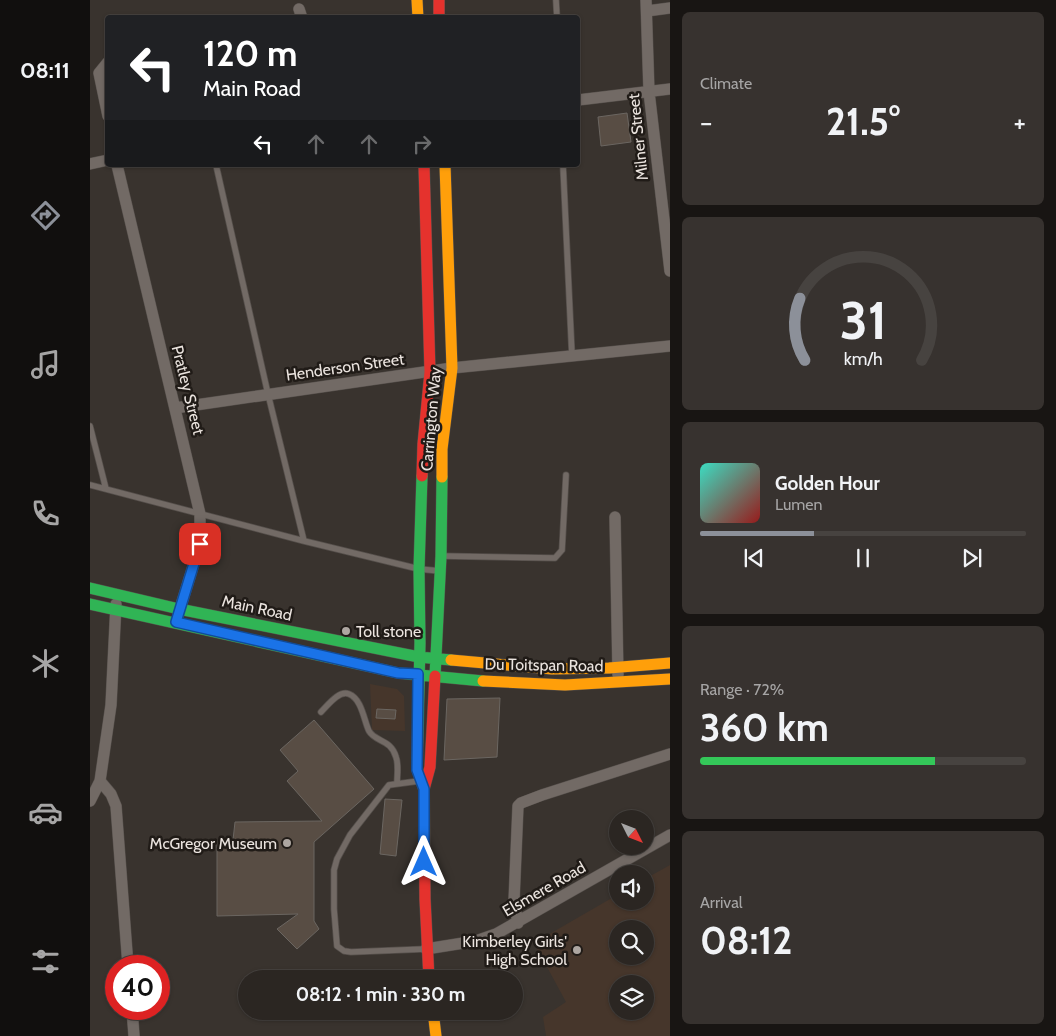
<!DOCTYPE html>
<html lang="en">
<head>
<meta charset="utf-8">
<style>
	body { margin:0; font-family:Cabin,sans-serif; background:#37322f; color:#f1f3f6; height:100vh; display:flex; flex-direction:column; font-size:19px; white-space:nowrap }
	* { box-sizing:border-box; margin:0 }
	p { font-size:16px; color:#a6a5a5 }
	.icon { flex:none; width:28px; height:28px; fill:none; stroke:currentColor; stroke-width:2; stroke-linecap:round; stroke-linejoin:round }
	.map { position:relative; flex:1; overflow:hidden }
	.drawer { display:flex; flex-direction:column; gap:12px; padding:12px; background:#181513; width:386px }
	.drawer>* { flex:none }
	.guide { position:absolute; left:15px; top:15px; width:475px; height:152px; border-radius:5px; box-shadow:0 1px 4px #0004,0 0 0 1px #474340; background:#202124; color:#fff; overflow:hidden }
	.needle { width:32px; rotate:132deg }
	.fabs { position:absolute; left:519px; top:810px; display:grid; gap:10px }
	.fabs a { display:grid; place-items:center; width:45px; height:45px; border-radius:50%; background:#2b2622; box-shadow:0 1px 4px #0004,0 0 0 1px #474340; font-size:25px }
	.speed { position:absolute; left:15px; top:955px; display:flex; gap:10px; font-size:25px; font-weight:700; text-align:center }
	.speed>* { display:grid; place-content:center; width:65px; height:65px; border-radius:50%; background:#2b2622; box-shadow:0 1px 4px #0004,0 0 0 1px #474340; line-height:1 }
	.speed .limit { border:8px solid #d22; background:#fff; color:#111 }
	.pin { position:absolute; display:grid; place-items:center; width:42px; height:42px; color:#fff; margin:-21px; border-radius:10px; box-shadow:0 2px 8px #0006 }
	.me { position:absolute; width:55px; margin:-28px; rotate:0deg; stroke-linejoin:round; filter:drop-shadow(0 0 4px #0008) }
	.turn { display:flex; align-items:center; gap:18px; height:105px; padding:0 15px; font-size:22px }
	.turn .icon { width:65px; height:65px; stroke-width:2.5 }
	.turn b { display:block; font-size:35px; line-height:42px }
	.lanes { display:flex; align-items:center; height:48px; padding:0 15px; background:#0003; justify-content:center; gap:25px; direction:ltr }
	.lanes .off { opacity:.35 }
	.big { font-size:38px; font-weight:700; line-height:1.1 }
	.drawer .tile { flex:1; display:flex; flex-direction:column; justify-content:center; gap:8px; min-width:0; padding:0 18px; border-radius:8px; background:#37322f }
	.drawer .dial { align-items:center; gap:0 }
	.dial svg { height:130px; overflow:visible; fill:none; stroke:#474340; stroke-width:7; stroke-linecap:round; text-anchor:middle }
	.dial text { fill:#f1f3f6; stroke:none }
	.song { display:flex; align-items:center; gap:15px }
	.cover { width:60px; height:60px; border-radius:8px; background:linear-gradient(135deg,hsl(170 70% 55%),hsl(0 70% 35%)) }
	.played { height:5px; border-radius:2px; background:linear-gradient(90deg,#8c9099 35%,#474340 35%) }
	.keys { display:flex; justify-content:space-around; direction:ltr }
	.heat { display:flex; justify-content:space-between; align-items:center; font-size:28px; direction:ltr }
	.charge { height:8px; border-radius:4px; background:linear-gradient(90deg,#34c759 72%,#474340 0) }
	.trip { position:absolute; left:148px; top:970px; width:285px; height:50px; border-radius:25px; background:#2b2622; box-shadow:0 1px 4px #0004,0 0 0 1px #474340; font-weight:700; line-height:50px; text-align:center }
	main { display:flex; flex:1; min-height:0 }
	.tab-bar { display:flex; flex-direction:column; width:90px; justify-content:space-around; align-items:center; background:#110f0e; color:#a6a5a5 }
	.tab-bar .icon { width:35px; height:35px }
	.tab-bar .selected { color:#8c9099 }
	.tab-bar b { font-size:22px; color:#f1f3f6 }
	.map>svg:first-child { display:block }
	.built { fill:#46362b; fill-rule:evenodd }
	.building { fill:#584d44; stroke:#6b6661 }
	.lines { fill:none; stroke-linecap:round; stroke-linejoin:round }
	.lane-casing { stroke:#554f4b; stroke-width:7 }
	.street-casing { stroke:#554f4b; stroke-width:12 }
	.fast-casing { stroke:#554f4b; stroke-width:12 }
	.slow-casing { stroke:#554f4b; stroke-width:12 }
	.jam-casing { stroke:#554f4b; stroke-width:12 }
	.lane { stroke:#726a65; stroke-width:5.5 }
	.street { stroke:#726a65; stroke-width:11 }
	.fast { stroke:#30b455; stroke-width:11 }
	.slow { stroke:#ff9f0a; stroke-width:11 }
	.jam { stroke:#e5322d; stroke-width:11 }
	.route-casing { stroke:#114b97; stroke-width:12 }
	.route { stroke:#1a73e8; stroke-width:9 }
	.poi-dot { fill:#ada6a1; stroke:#201b17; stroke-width:2 }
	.labels { text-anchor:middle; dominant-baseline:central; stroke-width:5; stroke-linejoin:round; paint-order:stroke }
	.street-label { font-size:16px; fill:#ebe4df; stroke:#201b17 }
	.poi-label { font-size:16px; fill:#ebe4df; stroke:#201b17; text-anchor:end }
</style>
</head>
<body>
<main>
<nav class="tab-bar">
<b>08:11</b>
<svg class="icon selected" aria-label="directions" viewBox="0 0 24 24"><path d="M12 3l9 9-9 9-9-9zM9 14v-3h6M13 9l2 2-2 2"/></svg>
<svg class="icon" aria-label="music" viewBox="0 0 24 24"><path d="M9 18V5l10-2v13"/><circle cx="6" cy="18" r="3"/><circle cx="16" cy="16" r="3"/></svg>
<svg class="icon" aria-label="phone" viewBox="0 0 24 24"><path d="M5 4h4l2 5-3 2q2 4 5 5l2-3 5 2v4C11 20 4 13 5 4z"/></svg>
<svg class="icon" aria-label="climate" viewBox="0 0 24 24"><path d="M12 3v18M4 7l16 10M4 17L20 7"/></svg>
<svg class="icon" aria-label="car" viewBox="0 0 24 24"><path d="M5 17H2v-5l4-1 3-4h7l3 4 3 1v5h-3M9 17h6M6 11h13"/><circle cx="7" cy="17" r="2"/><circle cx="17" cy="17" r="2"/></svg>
<svg class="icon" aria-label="filters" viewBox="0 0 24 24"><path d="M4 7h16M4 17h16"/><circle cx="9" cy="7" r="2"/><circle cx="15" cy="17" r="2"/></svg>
</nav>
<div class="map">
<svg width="580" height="1036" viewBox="0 0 580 1036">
	<rect width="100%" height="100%" fill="#39332e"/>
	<!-- built -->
	<path class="built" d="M 280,684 L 307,689 L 314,696 L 315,731 L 282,730 Z
		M 580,865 L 580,1036 L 456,1036 L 453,1017 L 476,1002 L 444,943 L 527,895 L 528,901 L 555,901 L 555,879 ZM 528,929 L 555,929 L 555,956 L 528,956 ZM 528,984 L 555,984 L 555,1011 L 528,1011 Z"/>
	<!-- building -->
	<path class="building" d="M 537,113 L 541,142 L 511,146 L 508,117 Z
		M 410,698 L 407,757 L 354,760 L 357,699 Z
		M 287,709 L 306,710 L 305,719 L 286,718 Z
		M 224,720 L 284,789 L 224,842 L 224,921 L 229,929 L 207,949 L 187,929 L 208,914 L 127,916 L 127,841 L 143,840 L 145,822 L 232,821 L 197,781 L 208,771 L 190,750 Z
		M 295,799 L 312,800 L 306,856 L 290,854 Z"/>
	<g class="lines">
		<defs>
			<path id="lane" d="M 466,0 L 467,18
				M 126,165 L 178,394 L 214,541
				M 473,165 L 482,356
				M 0,426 L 16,489
				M 0,485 L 214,541 L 329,569 L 350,571
				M 351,556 L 465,558 L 472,550 L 476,475
				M 231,712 C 238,705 249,690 259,694 C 272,699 274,721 279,731 C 285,742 301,739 306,757 C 309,765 307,776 307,784
				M 329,781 L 299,785 L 260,835 L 247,859 L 244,870 L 244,909 L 247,946 L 254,951 L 261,952 L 336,949"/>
			<path id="street" d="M 556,0 L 559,92 L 580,271
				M 209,9 L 212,18
				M 557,11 L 580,8
				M 18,62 L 9,73 L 18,116
				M 488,100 L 580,89
				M 0,164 L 18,160
				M 27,165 L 110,514 L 110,544 L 88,615
				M 85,408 L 362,368 L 580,346
				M 525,517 L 528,675
				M 10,781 L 21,794 L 26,806 L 38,966
				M 0,801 L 10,781 L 21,705 L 26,604
				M 428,923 L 424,901 L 428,806 L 431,803 L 452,795 L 580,754
				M 336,949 L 386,941 L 406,934 L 580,835
				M 42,1009 L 44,1036"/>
			<path id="fast" d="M 332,476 L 329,569 L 330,643 L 327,769 L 334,789
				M 0,588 L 89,609 L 329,657 L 361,660
				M 0,604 L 308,673 L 393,681
				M 345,676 L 351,556 L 352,477"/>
			<path id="slow" d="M 327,0 L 328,18
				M 352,477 L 352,449 L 362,368 L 355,165
				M 361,660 L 462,669 L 519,668 L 580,663
				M 393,681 L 475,685 L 580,679
				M 343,1011 L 346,1036"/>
			<path id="jam" d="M 349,0 L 349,18
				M 332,476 L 333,444 L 340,372 L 334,165
				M 339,979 L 335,899 L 334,789 L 340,767 L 345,676"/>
		</defs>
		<!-- lane casing -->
		<use href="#lane" class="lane-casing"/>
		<!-- street casing -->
		<use href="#street" class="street-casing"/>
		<!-- fast casing -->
		<use href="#fast" class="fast-casing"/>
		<!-- slow casing -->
		<use href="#slow" class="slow-casing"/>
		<!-- jam casing -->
		<use href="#jam" class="jam-casing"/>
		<!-- lane -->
		<use href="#lane" class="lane"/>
		<!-- street -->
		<use href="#street" class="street"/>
		<!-- fast -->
		<use href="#fast" class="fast"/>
		<!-- slow -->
		<use href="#slow" class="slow"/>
		<!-- jam -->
		<use href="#jam" class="jam"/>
	</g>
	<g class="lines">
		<defs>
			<path id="route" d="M 110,544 L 86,622 L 308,673 L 328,674 L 327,770 L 334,789 L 334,862"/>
		</defs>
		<!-- route casing -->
		<use href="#route" class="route-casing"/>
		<!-- route -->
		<use href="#route" class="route"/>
	</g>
	<!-- markers -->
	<g class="poi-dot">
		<circle cx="256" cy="631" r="5"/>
		<circle cx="197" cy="843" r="5"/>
		<circle cx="487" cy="950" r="5"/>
	</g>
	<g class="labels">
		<!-- street labels -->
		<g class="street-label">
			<text transform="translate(548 137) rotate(-96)">Milner Street</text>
			<text transform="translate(255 367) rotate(-8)">Henderson Street</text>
			<text transform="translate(98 390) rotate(76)">Pratley Street</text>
			<text transform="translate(341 419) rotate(-85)">Carrington Way</text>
			<text transform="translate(167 608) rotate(12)">Main Road</text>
			<text transform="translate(454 665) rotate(1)">Du Toitspan Road</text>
			<text transform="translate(454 889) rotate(-30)">Elsmere Road</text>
		</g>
		<!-- poi labels -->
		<g class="poi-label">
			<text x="266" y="631" text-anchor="start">Toll stone</text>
			<text x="187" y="843">McGregor Museum</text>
			<text x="477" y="941">Kimberley Girls'<tspan x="477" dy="18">High School</tspan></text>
		</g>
	</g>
</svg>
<div class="fabs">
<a><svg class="needle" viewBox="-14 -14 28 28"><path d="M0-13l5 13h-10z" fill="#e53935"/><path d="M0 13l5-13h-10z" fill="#a6a5a5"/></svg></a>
<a><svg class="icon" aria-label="sound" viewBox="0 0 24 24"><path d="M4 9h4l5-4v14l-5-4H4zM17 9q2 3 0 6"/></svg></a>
<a><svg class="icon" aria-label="search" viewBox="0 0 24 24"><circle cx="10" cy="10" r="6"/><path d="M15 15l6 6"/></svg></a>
<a><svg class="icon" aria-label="layers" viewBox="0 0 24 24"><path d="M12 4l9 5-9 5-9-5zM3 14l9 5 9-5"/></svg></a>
</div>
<div class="speed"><div class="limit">40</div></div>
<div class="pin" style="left:110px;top:544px;background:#d93025"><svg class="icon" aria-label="arrive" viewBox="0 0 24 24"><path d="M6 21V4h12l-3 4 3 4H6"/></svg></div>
<svg class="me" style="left:334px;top:862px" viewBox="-20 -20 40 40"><path d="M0-17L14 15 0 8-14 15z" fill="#1a73e8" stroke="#fff" stroke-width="4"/></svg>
<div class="trip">08:12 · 1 min · 330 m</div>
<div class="guide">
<div class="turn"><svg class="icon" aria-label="left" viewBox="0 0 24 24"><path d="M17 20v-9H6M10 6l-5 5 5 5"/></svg><div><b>120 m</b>Main Road</div></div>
<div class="lanes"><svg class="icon" aria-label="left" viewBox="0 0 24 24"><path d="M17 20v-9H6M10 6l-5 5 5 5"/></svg><svg class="icon off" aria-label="ahead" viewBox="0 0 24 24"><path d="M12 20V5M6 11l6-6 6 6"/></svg><svg class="icon off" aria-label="ahead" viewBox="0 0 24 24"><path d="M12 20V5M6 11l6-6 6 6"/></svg><svg class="icon off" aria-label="right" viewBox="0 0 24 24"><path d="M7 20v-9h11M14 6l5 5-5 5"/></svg></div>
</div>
</div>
<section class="drawer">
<div class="tile"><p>Climate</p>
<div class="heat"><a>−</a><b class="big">21.5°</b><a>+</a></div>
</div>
<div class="tile dial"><svg viewBox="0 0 100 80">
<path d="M14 69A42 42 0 1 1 86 69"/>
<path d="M14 69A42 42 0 0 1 11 31" stroke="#8c9099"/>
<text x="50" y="56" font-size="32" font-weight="700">31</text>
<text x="50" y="72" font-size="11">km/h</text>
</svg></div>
<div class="tile">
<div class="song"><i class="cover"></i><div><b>Golden Hour</b><p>Lumen</p></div></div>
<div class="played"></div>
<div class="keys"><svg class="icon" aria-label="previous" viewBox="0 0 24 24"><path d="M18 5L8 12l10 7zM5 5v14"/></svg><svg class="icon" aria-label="pause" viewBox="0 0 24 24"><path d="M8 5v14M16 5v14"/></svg><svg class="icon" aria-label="next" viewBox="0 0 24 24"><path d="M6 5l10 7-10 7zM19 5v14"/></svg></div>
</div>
<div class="tile"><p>Range · 72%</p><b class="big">360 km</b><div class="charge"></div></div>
<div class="tile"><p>Arrival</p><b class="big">08:12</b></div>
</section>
</main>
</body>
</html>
